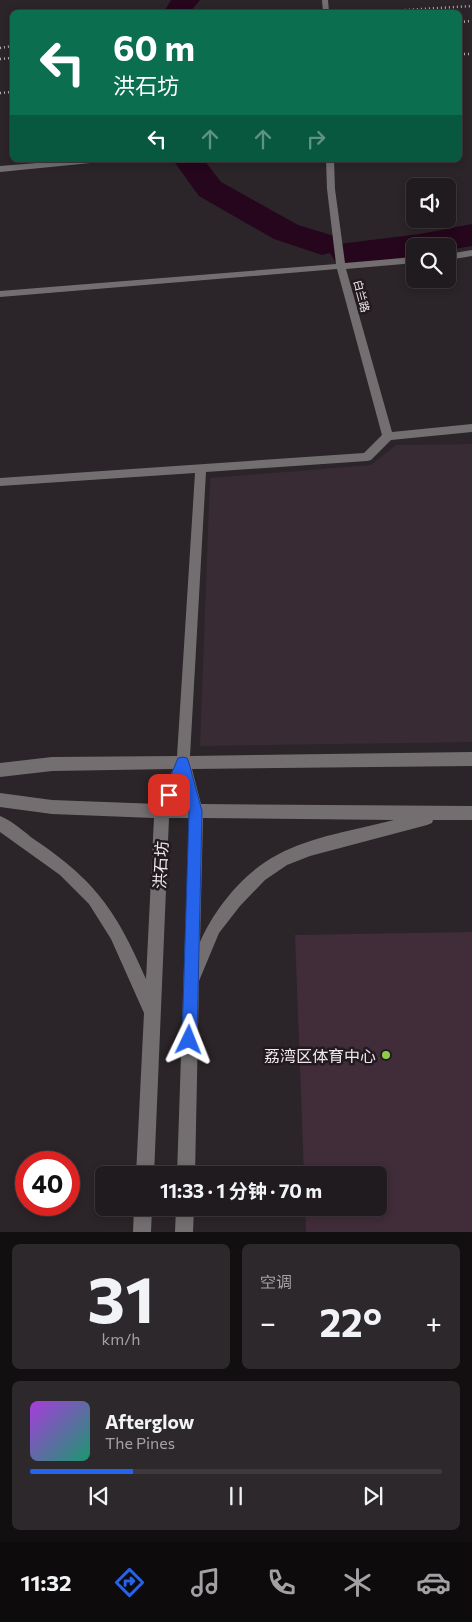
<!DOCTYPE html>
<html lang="zh">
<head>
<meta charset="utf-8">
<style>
	body { margin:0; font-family:Commissioner,"Noto Sans SC",sans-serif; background:#2d282b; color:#f1f3f6; height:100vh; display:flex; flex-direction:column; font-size:19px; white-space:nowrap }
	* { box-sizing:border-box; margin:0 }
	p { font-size:16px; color:#a2a1a4 }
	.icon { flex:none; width:28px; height:28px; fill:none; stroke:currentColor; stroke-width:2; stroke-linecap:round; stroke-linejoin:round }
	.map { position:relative; height:1232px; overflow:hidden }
	.panel { display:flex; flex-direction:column; gap:12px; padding:12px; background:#120f10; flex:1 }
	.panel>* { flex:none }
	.hud { position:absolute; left:10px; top:10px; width:452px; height:152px; border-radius:8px; box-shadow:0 2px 8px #0003,0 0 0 1px #3d393c; background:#0b6e4f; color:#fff; overflow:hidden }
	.fabs { position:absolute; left:406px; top:178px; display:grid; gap:10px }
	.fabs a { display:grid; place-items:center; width:50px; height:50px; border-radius:8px; background:#201b1e; box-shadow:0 2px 8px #0003,0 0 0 1px #3d393c; font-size:25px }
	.speed { position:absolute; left:15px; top:1151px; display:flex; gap:10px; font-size:25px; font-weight:700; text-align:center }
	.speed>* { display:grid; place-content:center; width:65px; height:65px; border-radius:50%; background:#201b1e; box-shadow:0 2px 8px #0003,0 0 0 1px #3d393c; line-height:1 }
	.speed .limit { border:8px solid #d22; background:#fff; color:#111 }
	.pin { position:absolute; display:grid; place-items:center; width:42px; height:42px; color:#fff; margin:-21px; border-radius:10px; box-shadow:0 2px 8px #0006 }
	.me { position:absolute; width:55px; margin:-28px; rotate:2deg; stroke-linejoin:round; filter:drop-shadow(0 0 4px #0008) }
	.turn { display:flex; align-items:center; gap:18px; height:105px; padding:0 20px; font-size:22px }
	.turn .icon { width:65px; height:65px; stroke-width:2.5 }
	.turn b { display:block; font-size:35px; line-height:42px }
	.lanes { display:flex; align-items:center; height:48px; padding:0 20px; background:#0003; justify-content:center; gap:25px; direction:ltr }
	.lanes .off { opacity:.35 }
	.big { font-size:38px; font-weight:700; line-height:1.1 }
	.panel .card { flex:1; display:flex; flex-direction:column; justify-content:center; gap:8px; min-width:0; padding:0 18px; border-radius:8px; background:#2d282b }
	.panel .dial { align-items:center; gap:0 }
	.dial b { font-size:65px; line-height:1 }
	.song { display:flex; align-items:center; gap:15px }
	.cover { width:60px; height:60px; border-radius:8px; background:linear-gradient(135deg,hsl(280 70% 55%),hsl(160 70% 35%)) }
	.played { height:5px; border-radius:2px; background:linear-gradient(90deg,#2563eb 25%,#3d393c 25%) }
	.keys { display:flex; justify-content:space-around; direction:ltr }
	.heat { display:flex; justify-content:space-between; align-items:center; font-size:28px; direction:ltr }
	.panel .tiles { flex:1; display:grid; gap:12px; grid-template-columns:1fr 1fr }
	.card:last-child { grid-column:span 2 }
	.trip { position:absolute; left:95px; top:1166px; width:292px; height:50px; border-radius:8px; background:#201b1e; box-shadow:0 2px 8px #0003,0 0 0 1px #3d393c; font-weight:700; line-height:50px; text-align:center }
	.dock { display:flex; height:80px; justify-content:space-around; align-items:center; background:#0d0b0c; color:#a2a1a4 }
	.dock .icon { width:35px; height:35px }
	.dock .on { color:#2563eb }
	.dock b { font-size:22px; color:#f1f3f6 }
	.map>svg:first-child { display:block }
	.built { fill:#382b33 }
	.green { fill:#412c39 }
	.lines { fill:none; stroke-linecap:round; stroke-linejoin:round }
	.river { fill:#25061c; fill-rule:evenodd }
	.minor { fill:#736f71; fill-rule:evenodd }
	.rail { stroke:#b7b1b4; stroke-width:2.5; stroke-dasharray:1 3; stroke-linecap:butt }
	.route { fill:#2563eb; stroke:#184099 }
	.poi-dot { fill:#8bce46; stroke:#221a1f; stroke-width:2 }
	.labels { text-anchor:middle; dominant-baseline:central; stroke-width:5; stroke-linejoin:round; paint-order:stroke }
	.far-street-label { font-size:11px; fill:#eee8eb; stroke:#221a1f }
	.near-street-label { font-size:16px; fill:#eee8eb; stroke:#221a1f }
	.near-poi-label { font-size:16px; fill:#eee8eb; stroke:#221a1f; text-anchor:end }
</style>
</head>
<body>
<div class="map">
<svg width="472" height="1232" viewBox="0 0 472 1232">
	<rect width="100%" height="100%" fill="#2b2428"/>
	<!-- built -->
	<path class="built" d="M 472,444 L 472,742 L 200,746 L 210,478 L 371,465 L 396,445 Z"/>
	<!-- green -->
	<path class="green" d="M 472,932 L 472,1232 L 306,1232 L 305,1208 L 379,1208 L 379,1175 L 304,1175 L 295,935 Z"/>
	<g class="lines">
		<!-- river -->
		<path class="river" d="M 171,0 L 200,0 L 190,12 L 164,12 Z
			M 173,160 L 204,160 L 221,182 L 298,225 L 334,236 L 339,244 L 420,234 L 472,224 L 472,246 L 448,250 L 448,246 L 415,246 L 415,256 L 347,264 L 335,261 L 330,253 L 322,255 L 274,239 L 199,196 Z"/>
		<!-- minor -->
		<path class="minor" d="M 322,0 L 328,0 L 329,12 L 323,12 Z
			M 73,160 L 105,160 L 101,162 L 0,172 L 0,166 Z
			M 326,160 L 334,160 L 335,189 L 345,263 L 415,257 L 415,263 L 346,269 L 392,432 L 472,424 L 472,432 L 391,440 L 371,460 L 367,461 L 206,472 L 190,756 L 472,752 L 472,766 L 192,769 L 201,804 L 472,806 L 472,820 L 433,820 L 432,823 L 427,825 L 310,856 L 287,865 L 265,880 L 240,906 L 219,933 L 199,981 L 195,1175 L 177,1175 L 189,818 L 169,818 L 154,1175 L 136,1175 L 144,1013 L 111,939 L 89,904 L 60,875 L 0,832 L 0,816 C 13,821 24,832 35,840 C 96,881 117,912 146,979 L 154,818 L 52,814 L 0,807 L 0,793 L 52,800 L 158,804 L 173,769 L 52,771 L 0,777 L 0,763 L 52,757 L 177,756 L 195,473 L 0,486 L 0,478 L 364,453 L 382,435 L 337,269 L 0,297 L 0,291 L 336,264 L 327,189 ZM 181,783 L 187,804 L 172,804 ZM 203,818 L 394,820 C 356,830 312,836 277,855 C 244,872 215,908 200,942 Z
			M 472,250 L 472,256 L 448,260 L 448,254 Z
			M 134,1208 L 152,1208 L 151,1232 L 133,1232 Z
			M 176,1208 L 194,1208 L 193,1232 L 175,1232 Z"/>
		<!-- rail -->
		<path class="rail" d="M 373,12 L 472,6
			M 460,22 L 472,21
			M 0,48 L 12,46
			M 460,54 L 472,54
			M 0,59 L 12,58
			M 0,93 L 12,92"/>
	</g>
	<!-- route -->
	<path class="route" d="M 183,757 L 187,758 L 189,763 L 202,811 L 197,1040 L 195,1045 L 189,1047 L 184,1045 L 182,1040 L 189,811 L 181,781 L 174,799 L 169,801 L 165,799 L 163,795 L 178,758 Z"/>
	<!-- markers -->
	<circle class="poi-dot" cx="386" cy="1055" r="5"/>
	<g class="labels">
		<!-- far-street labels -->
		<g class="far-street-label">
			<text transform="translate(362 296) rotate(75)">白兰路</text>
		</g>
		<!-- near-street labels -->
		<g class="near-street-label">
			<text transform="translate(160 865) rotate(-87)">洪石坊</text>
		</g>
		<!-- near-poi labels -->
		<g class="near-poi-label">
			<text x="376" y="1055">荔湾区体育中心</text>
		</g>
	</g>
</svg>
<div class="fabs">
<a><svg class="icon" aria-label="sound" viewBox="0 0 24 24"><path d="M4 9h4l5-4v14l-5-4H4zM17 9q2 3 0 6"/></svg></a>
<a><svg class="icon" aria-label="search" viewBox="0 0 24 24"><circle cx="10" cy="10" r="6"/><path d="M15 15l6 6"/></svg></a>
</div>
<div class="speed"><div class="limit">40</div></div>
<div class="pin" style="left:169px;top:795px;background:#d93025"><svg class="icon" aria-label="arrive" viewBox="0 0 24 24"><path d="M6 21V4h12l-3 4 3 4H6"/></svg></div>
<svg class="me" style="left:189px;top:1040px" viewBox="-20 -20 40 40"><path d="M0-17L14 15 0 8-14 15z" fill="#2563eb" stroke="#fff" stroke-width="4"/></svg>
<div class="trip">11:33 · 1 分钟 · 70 m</div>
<div class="hud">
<div class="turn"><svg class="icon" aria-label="left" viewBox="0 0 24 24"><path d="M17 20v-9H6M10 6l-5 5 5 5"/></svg><div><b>60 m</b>洪石坊</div></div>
<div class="lanes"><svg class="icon" aria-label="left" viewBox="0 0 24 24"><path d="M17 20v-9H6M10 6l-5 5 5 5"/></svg><svg class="icon off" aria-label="ahead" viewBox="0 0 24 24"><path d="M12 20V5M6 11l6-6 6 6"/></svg><svg class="icon off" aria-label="ahead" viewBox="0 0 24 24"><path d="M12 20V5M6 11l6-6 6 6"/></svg><svg class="icon off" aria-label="right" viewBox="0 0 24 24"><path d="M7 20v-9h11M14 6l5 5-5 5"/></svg></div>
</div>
</div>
<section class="panel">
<div class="tiles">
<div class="card dial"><b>31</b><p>km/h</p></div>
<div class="card"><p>空调</p>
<div class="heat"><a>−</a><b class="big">22°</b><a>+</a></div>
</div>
<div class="card">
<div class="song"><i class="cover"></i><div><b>Afterglow</b><p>The Pines</p></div></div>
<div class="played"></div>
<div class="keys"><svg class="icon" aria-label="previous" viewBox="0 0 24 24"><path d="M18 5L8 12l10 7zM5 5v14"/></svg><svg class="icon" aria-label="pause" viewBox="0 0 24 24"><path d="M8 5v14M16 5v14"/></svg><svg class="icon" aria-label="next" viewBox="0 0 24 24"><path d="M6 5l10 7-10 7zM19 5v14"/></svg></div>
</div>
</div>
</section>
<nav class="dock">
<b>11:32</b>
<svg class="icon on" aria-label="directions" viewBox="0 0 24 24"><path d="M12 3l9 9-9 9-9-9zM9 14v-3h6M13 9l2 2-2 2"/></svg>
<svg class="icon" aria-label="music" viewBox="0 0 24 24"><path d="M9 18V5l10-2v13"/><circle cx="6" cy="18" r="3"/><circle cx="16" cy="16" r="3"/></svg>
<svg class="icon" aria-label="phone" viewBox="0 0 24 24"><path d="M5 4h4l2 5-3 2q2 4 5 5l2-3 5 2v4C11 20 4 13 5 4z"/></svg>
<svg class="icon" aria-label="climate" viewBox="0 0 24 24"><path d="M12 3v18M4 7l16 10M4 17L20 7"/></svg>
<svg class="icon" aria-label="car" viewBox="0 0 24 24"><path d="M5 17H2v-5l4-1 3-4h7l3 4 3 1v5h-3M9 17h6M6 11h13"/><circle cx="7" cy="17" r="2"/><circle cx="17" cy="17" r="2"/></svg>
</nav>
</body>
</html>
